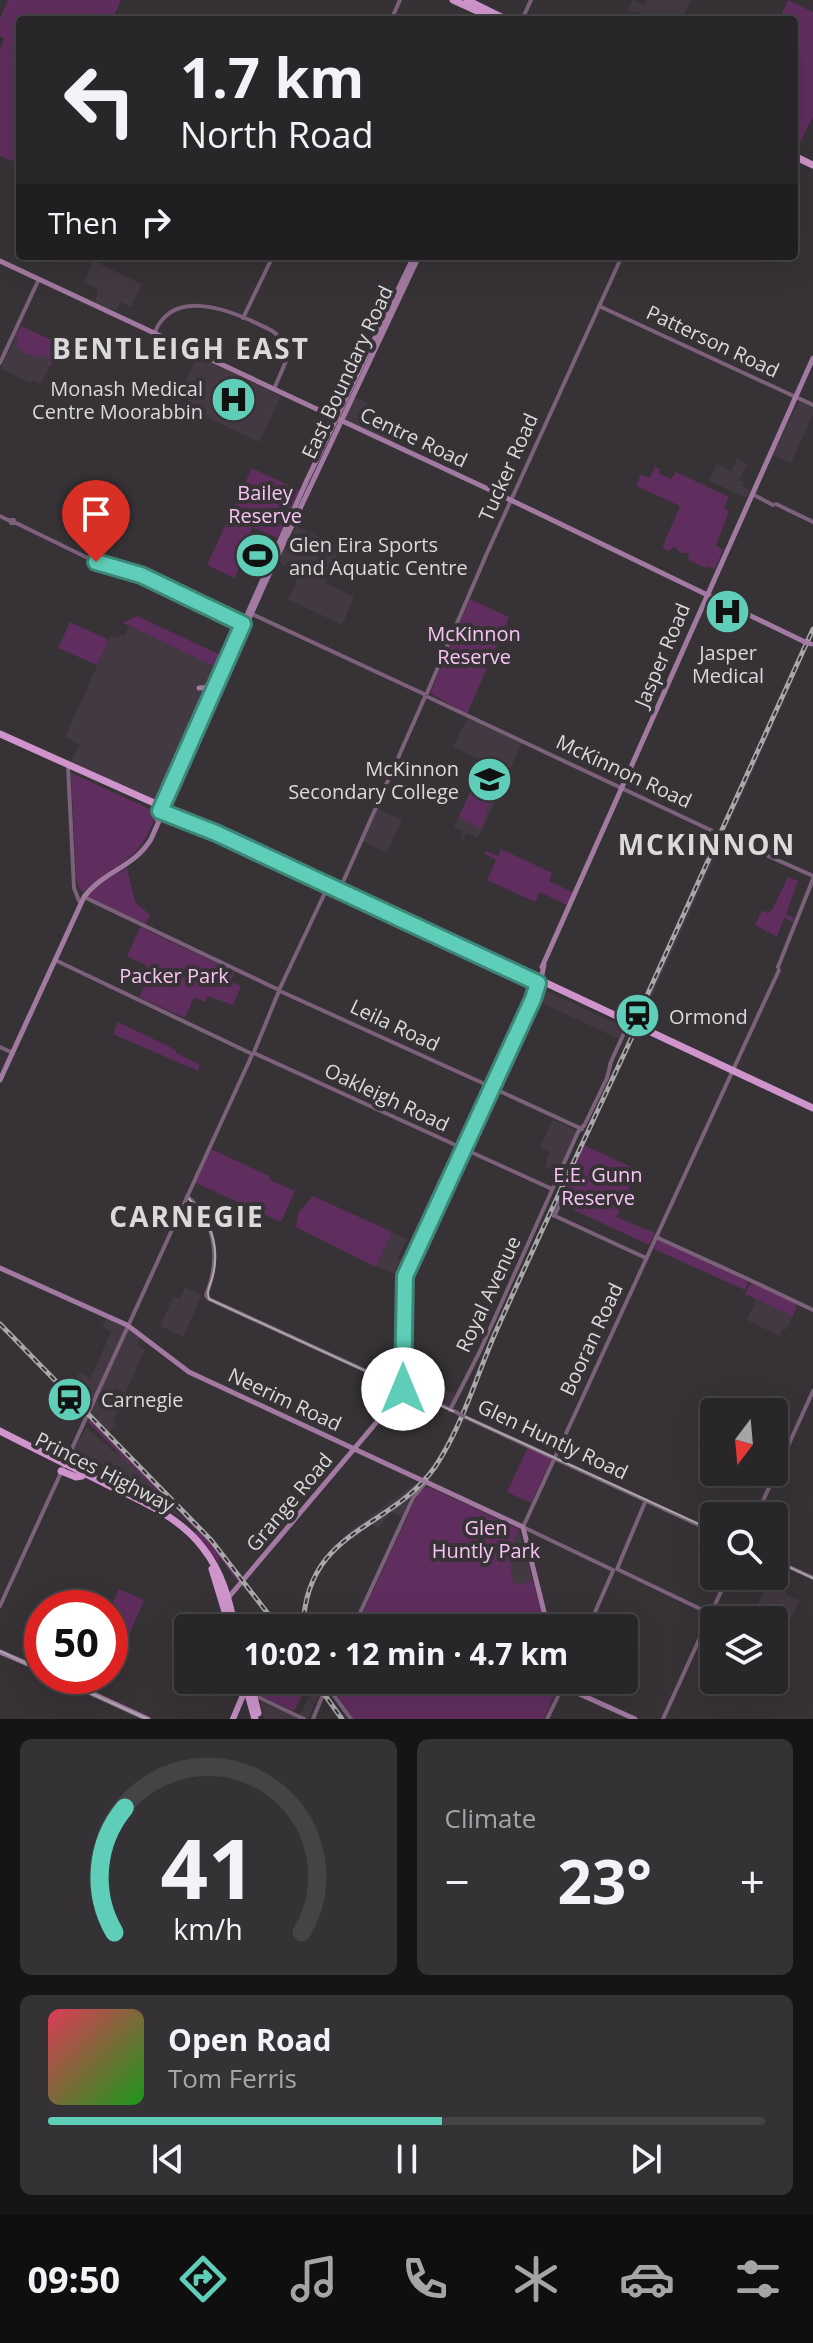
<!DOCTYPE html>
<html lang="en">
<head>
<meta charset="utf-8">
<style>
	body { margin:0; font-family:"Open Sans",sans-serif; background:#343234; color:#f1f3f6; height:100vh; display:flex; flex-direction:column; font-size:30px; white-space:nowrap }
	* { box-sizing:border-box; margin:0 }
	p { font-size:26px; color:#a5a5a8 }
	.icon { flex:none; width:44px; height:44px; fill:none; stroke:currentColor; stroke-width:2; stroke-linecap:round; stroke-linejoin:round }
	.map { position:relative; height:1719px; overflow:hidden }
	.details { display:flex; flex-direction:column; gap:20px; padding:20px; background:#161516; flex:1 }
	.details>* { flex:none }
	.guide { position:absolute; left:16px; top:16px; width:782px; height:244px; border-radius:8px; box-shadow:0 8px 32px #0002,0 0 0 2px #444345; background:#282628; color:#f1f3f6; overflow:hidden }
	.needle { width:52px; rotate:196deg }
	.buttons { position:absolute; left:700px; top:1398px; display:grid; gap:16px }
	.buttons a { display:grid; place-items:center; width:88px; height:88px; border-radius:8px; background:#282628; box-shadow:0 8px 32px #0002,0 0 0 2px #444345; font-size:40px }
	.speed { position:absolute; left:24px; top:1590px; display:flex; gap:16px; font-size:40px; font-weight:700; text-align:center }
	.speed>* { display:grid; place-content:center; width:104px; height:104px; border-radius:50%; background:#282628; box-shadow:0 8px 32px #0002,0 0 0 2px #444345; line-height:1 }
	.speed .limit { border:12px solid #d22; background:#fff; color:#111 }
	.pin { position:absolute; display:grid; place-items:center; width:68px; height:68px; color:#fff; margin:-82px -34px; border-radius:50% 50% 50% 0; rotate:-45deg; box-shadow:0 0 8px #0007 }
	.pin .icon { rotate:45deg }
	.me { position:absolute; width:88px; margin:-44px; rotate:0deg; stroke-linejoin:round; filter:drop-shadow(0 0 6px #0008) }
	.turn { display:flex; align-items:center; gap:28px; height:168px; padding:0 32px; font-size:36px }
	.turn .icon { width:104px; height:104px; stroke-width:2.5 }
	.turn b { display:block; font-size:56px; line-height:68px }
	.then { display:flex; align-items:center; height:76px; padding:0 32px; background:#0003; gap:16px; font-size:30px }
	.big { font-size:60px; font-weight:700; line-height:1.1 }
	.details .tile { flex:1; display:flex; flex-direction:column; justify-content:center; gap:12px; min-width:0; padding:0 28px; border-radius:12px; background:#343234 }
	.details .dial { align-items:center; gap:0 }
	.dial svg { height:208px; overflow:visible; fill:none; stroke:#444345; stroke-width:7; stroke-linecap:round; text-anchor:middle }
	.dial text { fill:#f1f3f6; stroke:none }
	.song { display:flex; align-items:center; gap:24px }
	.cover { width:96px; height:96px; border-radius:12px; background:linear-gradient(135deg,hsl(350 70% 55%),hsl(120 70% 35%)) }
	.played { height:8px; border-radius:4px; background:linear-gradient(90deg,#5eceb8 55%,#444345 55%) }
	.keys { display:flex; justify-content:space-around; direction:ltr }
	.heat { display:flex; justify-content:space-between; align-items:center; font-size:44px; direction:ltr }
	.details .tiles { flex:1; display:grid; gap:20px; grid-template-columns:1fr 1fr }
	.tile:last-child { grid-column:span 2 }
	.trip { position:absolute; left:174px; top:1614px; width:464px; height:80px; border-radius:8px; background:#282628; box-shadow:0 8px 32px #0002,0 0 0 2px #444345; font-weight:700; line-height:80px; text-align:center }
	.menu { display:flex; height:128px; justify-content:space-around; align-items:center; background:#100f10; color:#a5a5a8 }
	.menu .icon { width:56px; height:56px }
	.menu .active { color:#5eceb8 }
	.menu b { font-size:36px; color:#f1f3f6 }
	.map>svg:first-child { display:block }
	.built { fill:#433942 }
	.green { fill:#602e5e }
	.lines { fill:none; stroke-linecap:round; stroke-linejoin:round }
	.tertiary { stroke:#7b6179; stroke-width:4 }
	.secondary { stroke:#a279a0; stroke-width:5 }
	.primary { stroke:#c18bbe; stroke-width:6 }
	.trunk { stroke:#ce94cb; stroke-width:7 }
	.tram { stroke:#a9a7a9; stroke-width:2 }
	.rail-casing { stroke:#a9a7a9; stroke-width:5 }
	.rail { stroke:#363236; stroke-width:2; stroke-dasharray:6; stroke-linecap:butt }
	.tertiary-bridge { stroke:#7b6179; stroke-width:4 }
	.secondary-bridge { stroke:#a279a0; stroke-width:5 }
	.route-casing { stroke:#3d8678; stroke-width:20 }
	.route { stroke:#5eceb8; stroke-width:14 }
	.labels { text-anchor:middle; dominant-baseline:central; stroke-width:8; stroke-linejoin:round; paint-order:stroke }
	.street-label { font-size:20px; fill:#dbd9db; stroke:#363236 }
	.poi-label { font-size:20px; fill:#dbd9db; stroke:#363236; text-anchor:start }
	.park-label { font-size:20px; fill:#f7c4f3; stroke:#363236 }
	.district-label { font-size:28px; font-weight:bold; letter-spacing:2px; fill:#dbd9db; stroke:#363236 }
</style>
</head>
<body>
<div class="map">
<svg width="813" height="1719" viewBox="0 0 813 1719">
	<rect width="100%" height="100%" fill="#363236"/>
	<!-- built -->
	<path class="built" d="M 633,0 L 644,5 L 647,0 L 691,0 L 682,20 L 637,20 L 640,12 L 628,11 Z
		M 94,261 L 142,284 L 131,307 L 120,302 L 116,311 L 95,302 L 98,289 L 84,282 Z
		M 21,326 L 60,344 L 41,384 L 33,380 L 31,383 L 0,369 Z
		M 198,356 L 281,396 L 259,442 L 185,407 L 191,393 L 182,388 Z
		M 355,397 L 369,404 L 363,417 L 400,434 L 396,443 L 344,419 Z
		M 799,401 L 813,408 L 813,414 L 791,463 L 773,455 Z
		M 737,459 L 747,464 L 739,480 L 744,482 L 742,486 L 751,490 L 746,498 L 709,481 L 717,464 L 731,471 Z
		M 296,526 L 342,548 L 325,583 L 354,597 L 342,625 L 288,599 L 300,573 L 278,562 Z
		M 129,626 L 220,669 L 159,805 L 70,764 L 79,744 L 65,737 L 111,635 L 118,638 L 121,634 L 125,635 Z
		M 467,718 L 522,743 L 478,838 L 467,833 L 463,840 L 460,839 L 463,831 L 454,827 L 484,761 L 453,747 Z
		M 769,721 L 774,724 L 725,834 L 737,805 L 722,833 L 719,831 Z
		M 378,809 L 402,820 L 387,853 L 363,841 Z
		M 717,836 L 723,839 L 650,1001 L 645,998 Z
		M 542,989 L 624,1027 L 619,1039 L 536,1000 Z
		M 553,1119 L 577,1131 L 558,1173 L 545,1167 L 549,1152 L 540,1147 Z
		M 392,1232 L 407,1239 L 397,1259 L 408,1264 L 402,1277 L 376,1266 Z
		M 185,1287 L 202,1295 L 183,1337 L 160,1326 L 173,1297 L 180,1299 Z
		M 756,1299 L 793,1316 L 786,1330 L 783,1329 L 780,1336 L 747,1320 Z
		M 107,1317 L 125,1326 L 140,1338 L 137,1346 L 145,1350 L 125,1393 L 115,1388 L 111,1397 L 116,1400 L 114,1404 L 120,1407 L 113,1421 L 117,1425 L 108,1433 L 89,1415 L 89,1406 L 72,1388 L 79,1373 L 90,1378 L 98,1362 L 111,1331 L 102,1327 Z
		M 406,1378 L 420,1378 L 456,1394 L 450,1407 L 406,1387 Z
		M 86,1427 L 116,1454 L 118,1452 L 126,1459 L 185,1520 L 69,1459 Z
		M 417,1482 L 420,1484 L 411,1493 L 402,1517 L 390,1512 L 379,1528 L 369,1524 L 332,1554 L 318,1574 L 309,1594 L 307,1628 L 300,1628 L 304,1596 L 321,1560 L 345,1535 Z
		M 519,1529 L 533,1581 L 514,1585 L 508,1553 Z
		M 777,1564 L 787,1569 L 779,1586 L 787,1590 L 786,1594 L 799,1601 L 791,1619 L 758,1604 L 771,1576 L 774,1576 Z
		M 298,1680 L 321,1680 L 322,1682 L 322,1690 L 315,1704 L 311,1700 L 314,1707 L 308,1719 L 264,1719 L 260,1701 L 298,1718 L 309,1697 Z"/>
	<!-- green -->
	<path class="green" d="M 8,0 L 121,0 L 112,20 L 20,20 L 20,164 L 0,156 L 0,48 L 4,39 L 0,36 L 0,18 Z
		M 788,0 L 813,12 L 813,117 L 794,154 L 794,20 L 779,20 Z
		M 21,326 L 60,344 L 50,366 L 47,363 L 50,364 L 51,359 L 42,355 L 39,358 L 25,353 L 16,346 L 19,339 L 15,337 Z
		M 655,466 L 660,469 L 658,473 L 671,479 L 676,472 L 729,497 L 724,507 L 729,511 L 716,545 L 723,550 L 715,569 L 708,566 L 706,568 L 688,560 L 689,553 L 681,553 L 674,547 L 669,551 L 662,548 L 680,506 L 636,486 L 641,474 L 650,478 Z
		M 252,468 L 300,491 L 278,538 L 252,527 L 235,578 L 207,565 Z
		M 470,599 L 509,617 L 467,714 L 430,693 Z
		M 137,616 L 225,657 L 220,669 L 123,623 Z
		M 70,622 L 109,640 L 97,665 L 58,648 Z
		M 480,770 L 497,777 C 489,795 489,808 481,828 L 459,817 Z
		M 71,773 L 152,810 L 155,818 C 136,867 116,860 83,892 L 79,888 L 76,877 Z
		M 501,849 L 552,873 L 549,881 L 574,893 L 567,905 L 540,892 L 535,902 L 487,880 L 496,860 L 485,854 L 486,851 L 498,856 Z
		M 127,868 L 135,902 L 150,915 L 146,924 L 87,897 L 99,884 Z
		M 788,877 L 798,881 L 786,914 L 794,918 L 793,922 L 784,918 L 777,937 L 755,925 L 762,910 L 767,913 L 772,910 Z
		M 140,927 L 235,972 L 230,981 L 241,986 L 233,1005 L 208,996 L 205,1002 L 194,997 L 185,1018 L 139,997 L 144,986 L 140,984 L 147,966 L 127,956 Z
		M 118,1022 L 176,1050 L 176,1053 L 200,1065 L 198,1071 L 113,1034 Z
		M 584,1145 L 637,1170 L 616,1217 L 655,1233 L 649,1245 L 563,1205 L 561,1198 Z
		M 211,1149 L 269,1176 L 270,1180 L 295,1191 L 281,1222 L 257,1211 L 259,1204 L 255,1202 L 251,1208 L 196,1183 Z
		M 313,1196 L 392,1232 L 376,1267 L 296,1227 L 298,1213 Z
		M 657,1239 L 746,1280 L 748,1282 L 745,1290 L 654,1249 Z
		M 751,1283 L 797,1304 L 793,1316 L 745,1294 Z
		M 89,1415 L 195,1524 L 197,1523 L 242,1578 L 239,1583 L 218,1556 L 220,1564 L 194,1531 L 198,1530 L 196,1528 L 194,1529 L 162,1492 L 160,1494 L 87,1421 L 90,1421 Z
		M 528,1447 L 552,1458 L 531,1503 L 507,1492 Z
		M 429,1487 L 519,1529 L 508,1553 L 514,1585 L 533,1581 L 546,1628 L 356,1628 L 417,1496 L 424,1488 Z
		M 119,1589 L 144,1600 L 124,1647 L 135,1652 L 123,1649 L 118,1659 L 111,1656 L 110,1658 L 110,1608 Z
		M 253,1680 L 298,1680 L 303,1694 L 294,1711 L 259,1695 Z
		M 332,1680 L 558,1680 L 555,1694 L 544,1719 L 354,1719 L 332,1689 Z"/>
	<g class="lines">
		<!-- tertiary -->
		<path class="tertiary" d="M 391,20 L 400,0
			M 522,20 L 531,0
			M 599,306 L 813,405
			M 243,318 L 273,256
			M 155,332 C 172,291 221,307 252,321 C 259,325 269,328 275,333 C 282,339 284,352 286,361 L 274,389
			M 0,363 L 39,279
			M 752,494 L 773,505
			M 776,504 L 813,522
			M 0,516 L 10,521
			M 11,520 L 14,520 L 14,523 L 11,523 Z
			M 14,522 L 94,561
			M 96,562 L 141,575 L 243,624
			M 252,614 L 424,694
			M 427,693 L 487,553 L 622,256
			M 428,697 L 719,834
			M 68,766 L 74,888 L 79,901
			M 724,836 L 813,876
			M 339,891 L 425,697
			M 84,897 L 279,990
			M 55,960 L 250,1053
			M 778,967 L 813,879
			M 280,988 L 330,882
			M 282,992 L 498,1090
			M 0,1047 L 13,1053
			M 254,1052 L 279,991
			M 254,1053 L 552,1189
			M 610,1064 L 629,1022
			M 495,1089 L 582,1129
			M 584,1126 L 607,1078 L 611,1062
			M 187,1196 C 216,1222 221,1259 206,1295 L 209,1299 L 456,1412
			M 554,1216 L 560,1204 L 557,1199
			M 555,1216 L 646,1258
			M 656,1237 L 750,1280
			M 752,1281 L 813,1310
			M 450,1410 L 480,1351 L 578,1132 L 584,1125
			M 463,1416 L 714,1532
			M 756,1516 L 813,1391
			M 774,1560 L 813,1578
			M 617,1569 L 711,1614
			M 617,1569 L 646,1500
			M 613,1570 L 523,1527 L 779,970
			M 0,1606 L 252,1055
			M 353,1628 L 413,1498 L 426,1482
			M 588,1628 L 613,1571
			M 327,1686 L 351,1719
			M 256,1696 L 304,1719
			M 313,1719 L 329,1680
			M 547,1719 L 562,1688
			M 663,1719 L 728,1576"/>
		<!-- secondary -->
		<path class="secondary" d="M 0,261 L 488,489 L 805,642
			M 199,688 L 214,687
			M 161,808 L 307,480 L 414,256
			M 154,809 L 157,819
			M 542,967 L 813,358
			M 0,1080 L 84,897 C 102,872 135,867 151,839 L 265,583 L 419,256
			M 0,1268 L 127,1325 L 189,1372 L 419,1479
			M 424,1481 L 523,1527 L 548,1628
			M 228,1598 L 403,1391 L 405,1276 L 539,989 L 544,965
			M 0,1652 L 42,1670
			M 54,1676 L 148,1719
			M 563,1683 L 563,1687 L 560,1687 L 559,1684 Z
			M 564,1687 L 635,1719"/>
		<!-- primary -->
		<path class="primary" d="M 233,1719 L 246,1688"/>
		<!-- trunk -->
		<path class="trunk" d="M 453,0 L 497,20
			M 467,0 L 507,20
			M 794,156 L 813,165
			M 0,734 L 335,884 L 813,1108
			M 0,1431 C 35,1449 70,1466 106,1484 C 141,1501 179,1516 203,1548 C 222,1572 229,1599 235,1628
			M 61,1471 L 76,1477 L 82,1476
			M 212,1569 L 230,1628
			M 244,1680 L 255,1719
			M 250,1680 L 258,1713"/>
		<!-- tram -->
		<path class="tram" d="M 189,1199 C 210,1219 220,1246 213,1275 C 211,1284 206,1290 209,1299 L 714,1531
			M 774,1560 L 813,1578
			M 0,1651 L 42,1671
			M 53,1676 L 147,1719"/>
		<defs>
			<path id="rail" d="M 635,1022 L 813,629
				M 0,1324 L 211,1540 L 279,1628
				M 303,1628 C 306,1528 390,1531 435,1467 C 463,1425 477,1374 497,1329 C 541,1231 587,1134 632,1037
				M 314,1680 L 342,1719"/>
		</defs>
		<!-- rail casing -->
		<use href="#rail" class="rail-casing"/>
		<!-- rail -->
		<use href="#rail" class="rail"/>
		<!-- tertiary-bridge -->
		<path class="tertiary-bridge" d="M 719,834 L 724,836
			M 456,1412 L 463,1416"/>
		<!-- secondary-bridge -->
		<path class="secondary-bridge" d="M 805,642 L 811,644
			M 419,1479 L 424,1481"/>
	</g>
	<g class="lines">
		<defs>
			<path id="route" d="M 96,562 L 141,575 L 243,624 L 160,811 L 216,833 L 538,983 L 533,999 L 405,1276 L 403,1389"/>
		</defs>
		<!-- route casing -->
		<use href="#route" class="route-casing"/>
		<!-- route -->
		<use href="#route" class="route"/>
	</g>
	<!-- icons -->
	<defs>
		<symbol id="hospital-disc" viewBox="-11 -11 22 22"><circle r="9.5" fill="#5eceb8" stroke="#363236"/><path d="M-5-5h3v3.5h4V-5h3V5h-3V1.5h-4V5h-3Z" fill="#111"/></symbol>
		<symbol id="stadium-disc" viewBox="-11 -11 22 22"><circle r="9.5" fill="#5eceb8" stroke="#363236"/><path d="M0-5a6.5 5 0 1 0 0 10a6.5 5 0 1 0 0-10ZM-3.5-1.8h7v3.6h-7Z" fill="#111"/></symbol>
		<symbol id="school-disc" viewBox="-11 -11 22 22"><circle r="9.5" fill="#5eceb8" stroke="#363236"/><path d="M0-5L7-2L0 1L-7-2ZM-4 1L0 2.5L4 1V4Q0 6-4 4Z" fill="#111"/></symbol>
		<symbol id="station-disc" viewBox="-11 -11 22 22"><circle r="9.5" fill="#5eceb8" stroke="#363236"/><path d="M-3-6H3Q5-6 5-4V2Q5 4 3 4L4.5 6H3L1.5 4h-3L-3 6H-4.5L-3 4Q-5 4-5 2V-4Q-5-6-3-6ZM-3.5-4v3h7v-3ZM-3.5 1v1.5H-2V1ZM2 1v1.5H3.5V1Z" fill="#111"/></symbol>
	</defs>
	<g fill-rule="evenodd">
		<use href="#hospital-disc" x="208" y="374" width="51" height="51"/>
		<use href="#stadium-disc" x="232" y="530" width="51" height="51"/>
		<use href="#hospital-disc" x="702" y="586" width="51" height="51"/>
		<use href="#school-disc" x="464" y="754" width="51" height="51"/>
		<use href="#station-disc" x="612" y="990" width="51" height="51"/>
		<use href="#station-disc" x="44" y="1374" width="51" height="51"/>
	</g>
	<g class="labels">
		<!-- street labels -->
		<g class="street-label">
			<text transform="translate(713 341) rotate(25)">Patterson Road</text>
			<text transform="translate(347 372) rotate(-65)">East Boundary Road</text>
			<text transform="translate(414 437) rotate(25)">Centre Road</text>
			<text transform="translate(508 467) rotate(-66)">Tucker Road</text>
			<text transform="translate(662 655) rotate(-67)">Jasper Road</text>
			<text transform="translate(624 771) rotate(25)">McKinnon Road</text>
			<text transform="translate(395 1025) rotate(25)">Leila Road</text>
			<text transform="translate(387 1097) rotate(25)">Oakleigh Road</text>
			<text transform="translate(488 1294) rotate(-65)">Royal Avenue</text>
			<text transform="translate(591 1339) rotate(-65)">Booran Road</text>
			<text transform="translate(285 1399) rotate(25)">Neerim Road</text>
			<text transform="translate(553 1439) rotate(25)">Glen Huntly Road</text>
			<text transform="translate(105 1472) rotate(27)">Princes Highway</text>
			<text transform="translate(289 1502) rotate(-50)">Grange Road</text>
		</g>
		<!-- poi labels -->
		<g class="poi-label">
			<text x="203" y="388" text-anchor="end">Monash Medical<tspan x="203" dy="23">Centre Moorabbin</tspan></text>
			<text x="289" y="544">Glen Eira Sports<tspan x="289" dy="23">and Aquatic Centre</tspan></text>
			<text x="728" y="652" text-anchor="middle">Jasper<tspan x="728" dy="23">Medical</tspan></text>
			<text x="459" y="768" text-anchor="end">McKinnon<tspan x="459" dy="23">Secondary College</tspan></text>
			<text x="669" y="1016">Ormond</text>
			<text x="101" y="1399">Carnegie</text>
		</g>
		<!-- park labels -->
		<g class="park-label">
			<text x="265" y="492">Bailey<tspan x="265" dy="23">Reserve</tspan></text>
			<text x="474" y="633">McKinnon<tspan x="474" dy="23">Reserve</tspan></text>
			<text x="174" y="975">Packer Park</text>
			<text x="598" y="1174">E.E. Gunn<tspan x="598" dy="23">Reserve</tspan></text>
			<text x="486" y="1527">Glen<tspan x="486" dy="23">Huntly Park</tspan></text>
		</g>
		<!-- district labels -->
		<g class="district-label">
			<text x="181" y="348">BENTLEIGH EAST</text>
			<text x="707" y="844">MCKINNON</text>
			<text x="187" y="1216">CARNEGIE</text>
		</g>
	</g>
</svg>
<div class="buttons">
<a><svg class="needle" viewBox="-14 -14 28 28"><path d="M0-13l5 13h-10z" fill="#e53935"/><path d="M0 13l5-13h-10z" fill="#a5a5a8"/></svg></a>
<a><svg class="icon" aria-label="search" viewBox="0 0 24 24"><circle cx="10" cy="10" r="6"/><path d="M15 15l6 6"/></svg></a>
<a><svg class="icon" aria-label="layers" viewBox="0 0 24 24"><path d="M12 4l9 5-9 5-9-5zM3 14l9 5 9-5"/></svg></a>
</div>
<div class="speed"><div class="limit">50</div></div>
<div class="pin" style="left:96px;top:562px;background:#d93025"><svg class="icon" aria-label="arrive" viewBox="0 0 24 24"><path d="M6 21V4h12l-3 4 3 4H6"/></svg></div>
<svg class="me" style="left:403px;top:1389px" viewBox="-20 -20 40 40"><circle r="19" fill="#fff"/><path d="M0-13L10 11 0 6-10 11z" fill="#5eceb8"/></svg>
<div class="trip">10:02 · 12 min · 4.7 km</div>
<div class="guide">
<div class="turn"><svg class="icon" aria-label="left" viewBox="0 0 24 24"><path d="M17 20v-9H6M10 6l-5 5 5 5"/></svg><div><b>1.7 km</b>North Road</div></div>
<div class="then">Then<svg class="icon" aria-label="right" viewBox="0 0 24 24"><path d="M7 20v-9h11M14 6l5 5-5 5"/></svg></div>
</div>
</div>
<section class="details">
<div class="tiles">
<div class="tile dial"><svg viewBox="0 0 100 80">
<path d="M14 69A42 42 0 1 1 86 69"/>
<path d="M14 69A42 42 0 0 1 18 21" stroke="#5eceb8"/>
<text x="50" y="56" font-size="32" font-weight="700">41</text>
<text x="50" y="72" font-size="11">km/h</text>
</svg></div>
<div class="tile"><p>Climate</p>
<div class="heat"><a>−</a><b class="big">23°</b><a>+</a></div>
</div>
<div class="tile">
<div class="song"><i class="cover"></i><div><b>Open Road</b><p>Tom Ferris</p></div></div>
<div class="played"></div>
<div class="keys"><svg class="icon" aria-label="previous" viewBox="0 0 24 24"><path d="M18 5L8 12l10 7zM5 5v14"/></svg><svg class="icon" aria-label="pause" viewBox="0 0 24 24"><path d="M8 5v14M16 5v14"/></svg><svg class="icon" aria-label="next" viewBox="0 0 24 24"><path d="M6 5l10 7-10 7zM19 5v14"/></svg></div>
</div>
</div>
</section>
<nav class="menu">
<b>09:50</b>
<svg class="icon active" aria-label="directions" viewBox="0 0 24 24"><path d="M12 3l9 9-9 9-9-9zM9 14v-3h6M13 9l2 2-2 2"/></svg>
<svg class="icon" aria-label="music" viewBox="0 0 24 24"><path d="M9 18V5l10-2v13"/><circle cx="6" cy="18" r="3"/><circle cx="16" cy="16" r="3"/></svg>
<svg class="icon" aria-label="phone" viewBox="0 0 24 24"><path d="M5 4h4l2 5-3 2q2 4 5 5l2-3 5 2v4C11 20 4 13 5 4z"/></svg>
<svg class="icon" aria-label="climate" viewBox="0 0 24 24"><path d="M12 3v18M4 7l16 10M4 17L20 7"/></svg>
<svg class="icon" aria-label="car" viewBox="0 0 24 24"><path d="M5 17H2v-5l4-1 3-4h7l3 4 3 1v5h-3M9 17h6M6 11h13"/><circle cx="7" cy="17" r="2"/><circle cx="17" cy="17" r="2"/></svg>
<svg class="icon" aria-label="filters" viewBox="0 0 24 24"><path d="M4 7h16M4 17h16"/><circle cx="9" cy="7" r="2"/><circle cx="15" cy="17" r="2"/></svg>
</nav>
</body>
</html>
